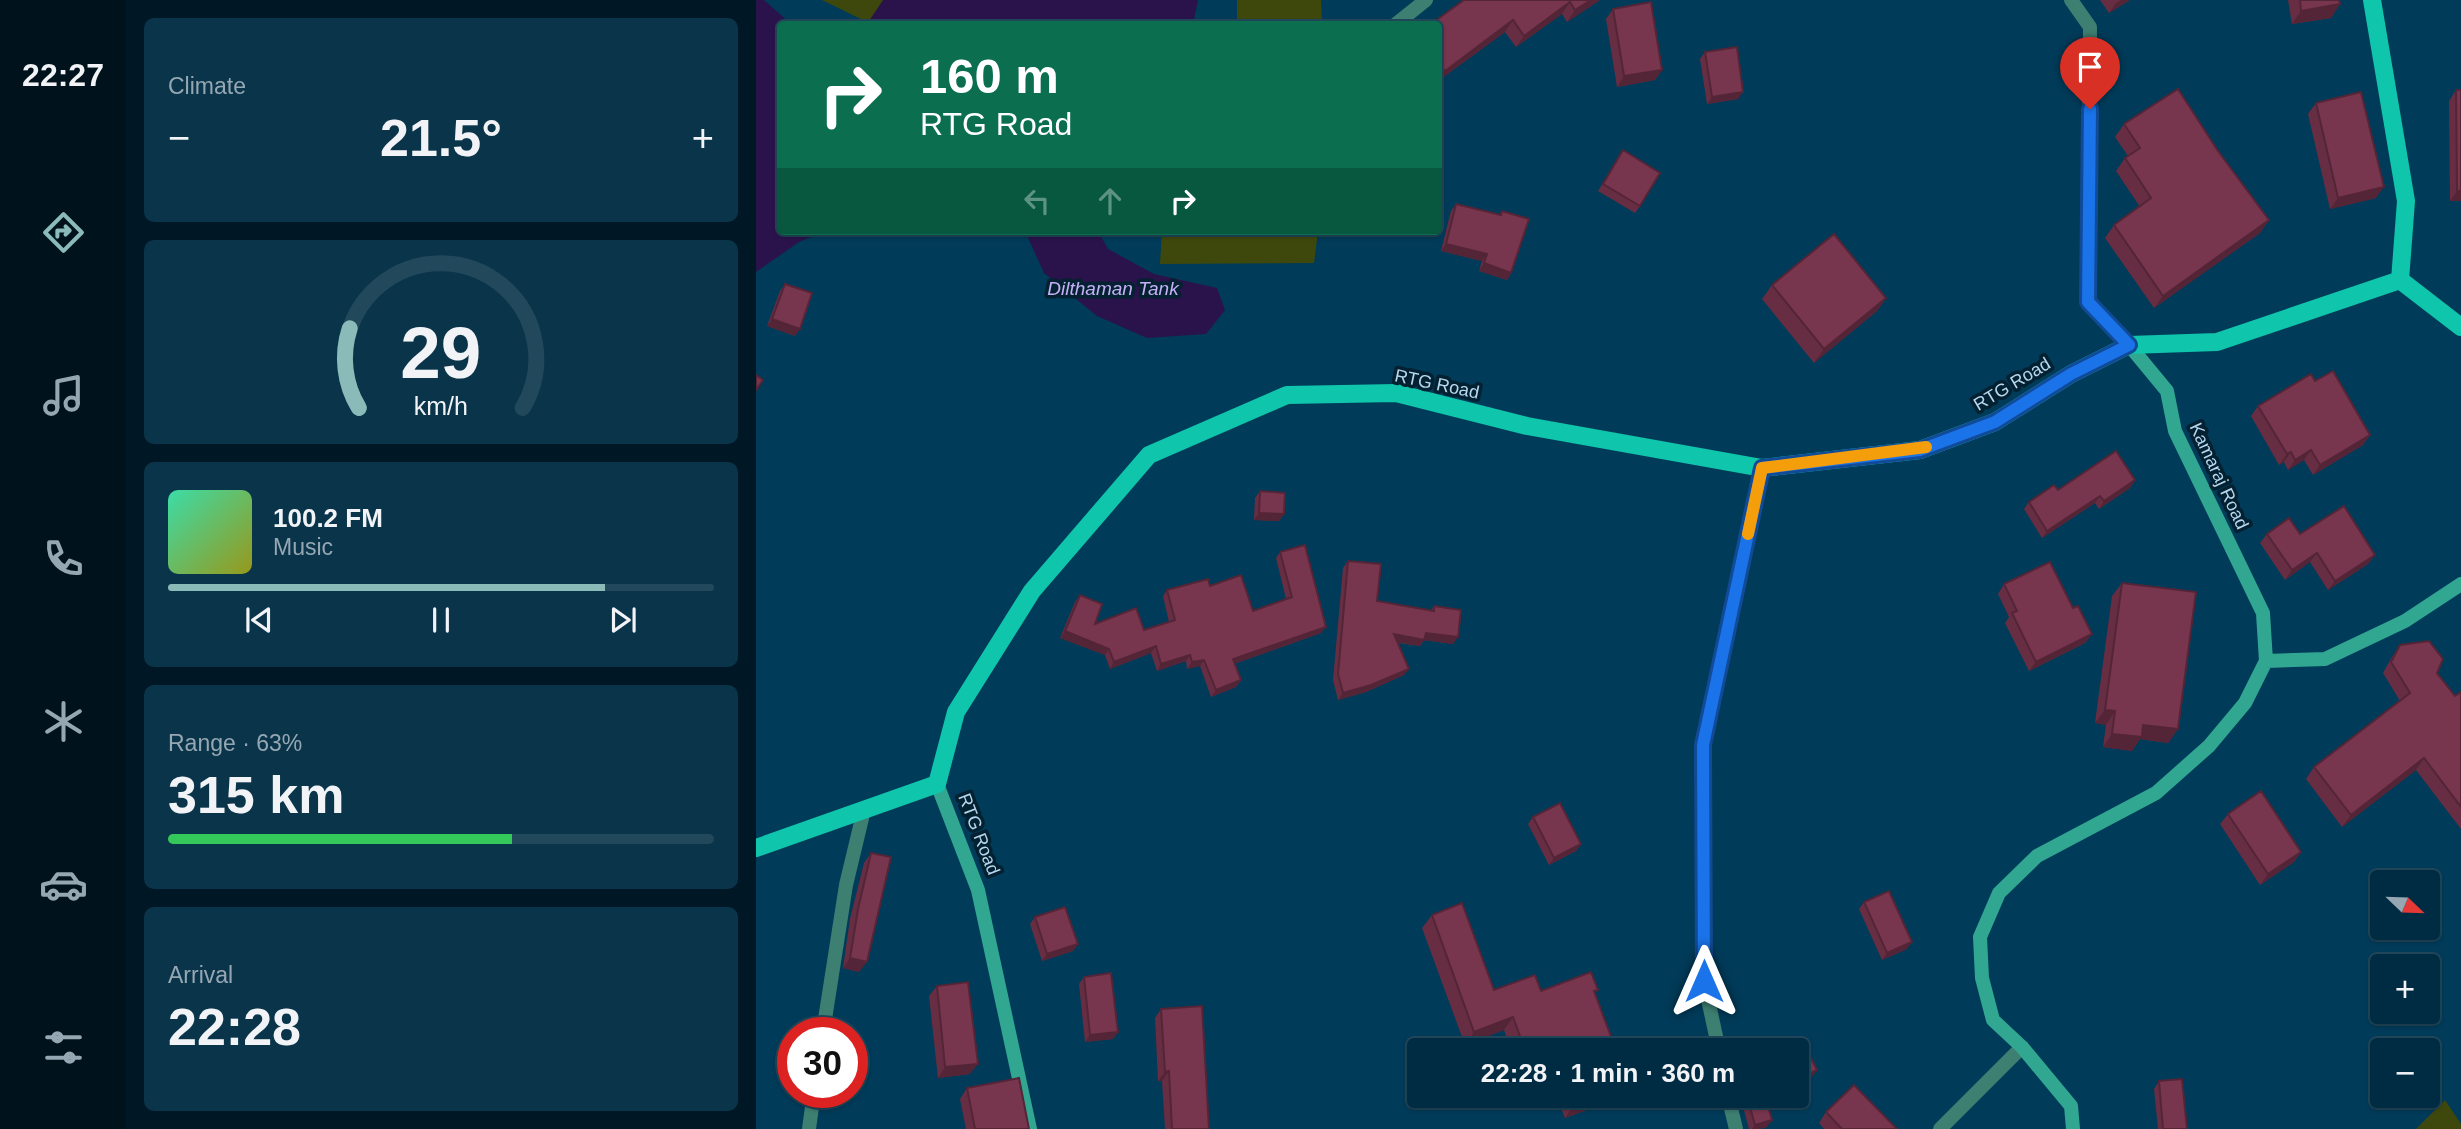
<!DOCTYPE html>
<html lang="en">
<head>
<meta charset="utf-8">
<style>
	body { margin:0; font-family:Arial,sans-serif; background:#0a344a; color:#f1f3f6; height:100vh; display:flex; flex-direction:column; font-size:26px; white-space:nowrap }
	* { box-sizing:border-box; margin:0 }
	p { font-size:23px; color:#95a7b2 }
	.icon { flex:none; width:38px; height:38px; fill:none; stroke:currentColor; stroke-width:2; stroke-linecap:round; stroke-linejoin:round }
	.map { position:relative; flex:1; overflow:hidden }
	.side { display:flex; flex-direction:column; gap:18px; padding:18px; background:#001825; width:630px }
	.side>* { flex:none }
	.banner { position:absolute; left:21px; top:21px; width:665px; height:214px; border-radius:7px; box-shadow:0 2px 5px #0004,0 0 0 2px #22485c; background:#0b6e4f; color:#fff; overflow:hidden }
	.needle { width:46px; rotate:113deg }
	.controls { position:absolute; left:1614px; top:870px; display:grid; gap:14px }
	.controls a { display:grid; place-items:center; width:70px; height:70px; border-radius:7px; background:#002c43; box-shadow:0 2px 5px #0004,0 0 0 2px #22485c; font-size:35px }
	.speed { position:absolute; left:21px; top:1017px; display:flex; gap:14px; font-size:35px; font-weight:700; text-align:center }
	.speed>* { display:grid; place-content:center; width:91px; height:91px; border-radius:50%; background:#002c43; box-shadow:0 2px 5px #0004,0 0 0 2px #22485c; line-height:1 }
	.speed .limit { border:10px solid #d22; background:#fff; color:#111 }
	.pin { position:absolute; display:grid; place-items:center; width:60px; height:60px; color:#fff; margin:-72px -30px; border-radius:50% 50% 50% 0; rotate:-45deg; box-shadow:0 0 7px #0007 }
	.pin .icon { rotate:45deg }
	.me { position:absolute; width:77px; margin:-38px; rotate:0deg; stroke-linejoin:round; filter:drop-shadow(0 0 5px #0008) }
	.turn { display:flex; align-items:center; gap:24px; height:147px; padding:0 28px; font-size:32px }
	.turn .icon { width:91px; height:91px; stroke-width:2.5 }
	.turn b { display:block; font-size:49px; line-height:60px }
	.lanes { display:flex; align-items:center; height:66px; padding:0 28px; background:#0003; justify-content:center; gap:35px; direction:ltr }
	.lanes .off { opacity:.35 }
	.big { font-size:52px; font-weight:600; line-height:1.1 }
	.side .tile { flex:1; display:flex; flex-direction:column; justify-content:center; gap:10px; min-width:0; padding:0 24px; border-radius:10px; background:#0a344a }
	.side .dial { align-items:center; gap:0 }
	.dial svg { height:182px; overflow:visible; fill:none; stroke:#22485c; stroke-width:7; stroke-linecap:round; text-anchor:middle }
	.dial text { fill:#f1f3f6; stroke:none }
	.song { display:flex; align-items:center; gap:21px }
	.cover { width:84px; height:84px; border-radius:10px; background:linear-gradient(135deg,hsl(160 70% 55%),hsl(60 70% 35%)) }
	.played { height:7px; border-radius:4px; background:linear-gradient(90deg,#8bbbb9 80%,#22485c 80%) }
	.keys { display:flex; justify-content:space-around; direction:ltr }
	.heat { display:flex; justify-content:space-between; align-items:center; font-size:38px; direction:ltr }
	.charge { height:10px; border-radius:5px; background:linear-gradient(90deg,#34c759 63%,#22485c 0) }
	.trip { position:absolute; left:651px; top:1038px; width:402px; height:70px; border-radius:7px; background:#002c43; box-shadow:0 2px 5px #0004,0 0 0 2px #22485c; font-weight:600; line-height:70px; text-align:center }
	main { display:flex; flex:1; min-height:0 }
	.dock { display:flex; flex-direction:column; width:126px; justify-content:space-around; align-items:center; background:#00121b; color:#95a7b2 }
	.dock .icon { width:49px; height:49px }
	.dock .selected { color:#8bbbb9 }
	.dock b { font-size:32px; color:#f1f3f6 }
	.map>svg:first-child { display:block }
	.green { fill:#3f480c }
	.water { fill:#2a134b }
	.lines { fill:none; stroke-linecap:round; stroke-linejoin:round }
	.street { stroke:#3d7f71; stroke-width:14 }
	.secondary { stroke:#31a792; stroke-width:14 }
	.primary { stroke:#0fc5ab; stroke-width:18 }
	.wall { fill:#672e43 }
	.shaded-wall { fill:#542537 }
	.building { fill:#78354e; stroke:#542537; stroke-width:2 }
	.route-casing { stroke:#114b97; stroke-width:18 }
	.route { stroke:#1a73e8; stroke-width:12 }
	.slow { stroke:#f59e0b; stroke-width:12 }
	.labels { text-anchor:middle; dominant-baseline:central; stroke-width:7; stroke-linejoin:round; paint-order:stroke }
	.street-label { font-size:18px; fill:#b6d7ee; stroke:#032131 }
	.water-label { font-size:19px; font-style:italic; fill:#c6b0f7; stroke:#032131 }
</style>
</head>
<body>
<main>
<nav class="dock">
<b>22:27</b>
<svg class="icon selected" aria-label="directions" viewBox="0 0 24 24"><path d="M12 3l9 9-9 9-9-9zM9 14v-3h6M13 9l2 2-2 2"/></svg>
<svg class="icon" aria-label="music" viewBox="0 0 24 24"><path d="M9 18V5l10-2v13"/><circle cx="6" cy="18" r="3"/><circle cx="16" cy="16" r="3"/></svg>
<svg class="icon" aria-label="phone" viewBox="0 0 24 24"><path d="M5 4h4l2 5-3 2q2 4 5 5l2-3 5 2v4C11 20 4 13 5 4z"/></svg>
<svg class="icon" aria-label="climate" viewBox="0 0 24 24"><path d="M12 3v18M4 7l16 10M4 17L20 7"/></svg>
<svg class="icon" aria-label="car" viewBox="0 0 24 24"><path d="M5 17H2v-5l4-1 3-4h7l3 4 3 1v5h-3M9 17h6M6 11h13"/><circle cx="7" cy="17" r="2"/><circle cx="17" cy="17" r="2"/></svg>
<svg class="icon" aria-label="filters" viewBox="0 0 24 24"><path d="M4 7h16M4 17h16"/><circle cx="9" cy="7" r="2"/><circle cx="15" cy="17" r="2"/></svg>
</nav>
<section class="side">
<div class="tile"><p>Climate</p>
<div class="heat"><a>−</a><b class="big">21.5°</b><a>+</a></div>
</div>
<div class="tile dial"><svg viewBox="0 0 100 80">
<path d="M14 69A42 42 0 1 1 86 69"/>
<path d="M14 69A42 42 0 0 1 10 34" stroke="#8bbbb9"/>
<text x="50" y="56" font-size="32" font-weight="700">29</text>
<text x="50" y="72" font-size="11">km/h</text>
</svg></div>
<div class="tile">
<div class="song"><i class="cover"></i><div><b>100.2 FM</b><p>Music</p></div></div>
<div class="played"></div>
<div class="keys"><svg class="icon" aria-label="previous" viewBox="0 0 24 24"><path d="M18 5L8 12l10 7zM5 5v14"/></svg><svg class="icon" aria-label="pause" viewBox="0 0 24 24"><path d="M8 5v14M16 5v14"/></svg><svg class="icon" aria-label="next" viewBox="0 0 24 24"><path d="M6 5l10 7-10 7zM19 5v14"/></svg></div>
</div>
<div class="tile"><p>Range · 63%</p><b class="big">315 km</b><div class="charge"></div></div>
<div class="tile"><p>Arrival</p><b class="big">22:28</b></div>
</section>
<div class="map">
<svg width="1705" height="1129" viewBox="0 0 1705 1129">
	<rect width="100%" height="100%" fill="#003b59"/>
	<!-- green -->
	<path class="green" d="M 66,0 L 131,0 L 121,24 L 115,24 Z
		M 481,0 L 565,0 L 566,24 L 481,24 Z
		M 406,231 L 562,231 L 558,263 L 404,264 Z
		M 1689,1100 L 1705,1124 L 1705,1129 L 1660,1129 Z"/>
	<!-- water -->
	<path class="water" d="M 0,0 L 8,0 L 35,24 L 24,24 L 24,231 L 69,231 L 43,242 L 0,272 Z
		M 127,0 L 442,0 L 437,24 L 111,24 Z
		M 269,231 L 342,231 L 352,249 L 398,274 L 461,288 L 469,310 L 450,334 L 391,338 L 341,316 L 288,273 Z"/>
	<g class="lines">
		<!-- street -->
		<path class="street" d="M 1315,0 L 1334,27 L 1332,302 L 1373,345
			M 640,24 L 670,0
			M 67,1032 L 90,885 L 108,810
			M 963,1050 L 948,981 L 947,745 L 1006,468
			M 972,1096 L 980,1129
			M 53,1129 L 58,1092
			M 1184,1129 L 1266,1047"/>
		<!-- secondary -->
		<path class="secondary" d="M 1373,345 L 1411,391 L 1419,431 L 1507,613 L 1510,661
			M 181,784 L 222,890 L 274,1129
			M 1317,1129 L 1315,1106 L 1266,1047 L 1237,1020 L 1226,978 L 1224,937 L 1243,893 L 1281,856 L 1400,793 L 1453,746 L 1489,703 L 1510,661 L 1569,659 L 1649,621 L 1705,584"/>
		<!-- primary -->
		<path class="primary" d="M 1616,0 L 1650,201 L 1644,280 L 1705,327
			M 0,848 L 181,784 L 200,712 L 276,591 L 393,455 L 531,395 L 640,393 L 771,426 L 1006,468 L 1164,450 L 1239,422 L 1315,374 L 1373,345 L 1461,342 L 1644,280"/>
	</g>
	<!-- wall -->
	<path class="wall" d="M 708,0 L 844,0 L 811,22 L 806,14 L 760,47 L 749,32 L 682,81 L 682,24 Z
		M 1344,0 L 1374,0 L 1353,13 Z
		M 1532,0 L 1583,0 L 1584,4 L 1575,18 L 1536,24 Z
		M 857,9 L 906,70 L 899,80 L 861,87 L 850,19 Z
		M 949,52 L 982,99 L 951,104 L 944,59 Z
		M 1700,90 L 1705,201 L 1694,201 L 1693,101 Z
		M 1560,103 L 1620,198 L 1574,209 L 1552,114 Z
		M 1368,124 L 1462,151 L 1513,220 L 1504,233 L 1398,308 L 1349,238 L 1358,225 L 1384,207 L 1360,171 L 1369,158 L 1372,156 L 1359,137 Z
		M 867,150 L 884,206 L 879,213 L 842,191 Z
		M 700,204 L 743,215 L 746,211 L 755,273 L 751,280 L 723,271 L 726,261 L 685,251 L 695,211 Z
		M 29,284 L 39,336 L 11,326 L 24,291 Z
		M 1016,285 L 1130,298 L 1121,311 L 1058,363 L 1006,299 Z
		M 1559,381 L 1614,435 L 1607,445 L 1557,475 L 1548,460 L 1532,470 L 1528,462 L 1523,465 L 1495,416 L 1502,406 Z
		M 1379,480 L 1374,488 L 1343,509 L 1339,503 L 1286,538 L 1268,509 L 1273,502 Z
		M 504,491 L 528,514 L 523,521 L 498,520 L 499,498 Z
		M 1511,534 L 1544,534 L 1619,555 L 1612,564 L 1572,590 L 1554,562 L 1529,580 L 1504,543 Z
		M 524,552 L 565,633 L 478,664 L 485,680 L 480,687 L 455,697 L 444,666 L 431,669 L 430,661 L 401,671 L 395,653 L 354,669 L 349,655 L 304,638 L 319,602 L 324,595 L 339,624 L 388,630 L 413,622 L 407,596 L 411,590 L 454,586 L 497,611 L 530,599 L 520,558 Z
		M 592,561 L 621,601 L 675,610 L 678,606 L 697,644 L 668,640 L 664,646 L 642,643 L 648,675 L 610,692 L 582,700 L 577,680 L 587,568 Z
		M 1366,583 L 1422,729 L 1412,743 L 1384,739 L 1376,751 L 1347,747 L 1350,725 L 1339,723 L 1356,596 Z
		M 1248,584 L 1317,608 L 1336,634 L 1329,643 L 1273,671 L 1249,623 L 1253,617 L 1242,594 Z
		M 1644,645 L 1681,673 L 1699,696 L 1705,692 L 1705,829 L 1660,770 L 1586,827 L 1550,779 L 1558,767 L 1644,701 L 1627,673 L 1636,657 Z
		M 1472,814 L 1545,852 L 1538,862 L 1504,885 L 1464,824 Z
		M 777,817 L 825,844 L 820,851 L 793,865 L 772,824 Z
		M 115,853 L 103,972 L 87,968 L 94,919 L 108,863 Z
		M 1108,902 L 1151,949 L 1126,960 L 1103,909 Z
		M 676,915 L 738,990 L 839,994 L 860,1050 L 755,1050 L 748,1030 L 709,1045 L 666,928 Z
		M 279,917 L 322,944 L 317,951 L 286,961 L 274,924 Z
		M 328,977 L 362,1032 L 357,1039 L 329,1042 L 323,984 Z
		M 181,986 L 214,1074 L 182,1078 L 173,996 Z
		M 405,1009 L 453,1129 L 409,1129 L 406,1081 L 402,1081 L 399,1018 Z
		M 1403,1081 L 1431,1129 L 1402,1129 L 1398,1089 Z
		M 211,1088 L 273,1129 L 210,1129 L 204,1099 Z
		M 771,1096 L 789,1096 L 774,1101 Z
		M 800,1096 L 851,1096 L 844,1105 L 809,1118 Z
		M 987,1096 L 1009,1096 L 1011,1127 L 1003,1129 L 993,1129 L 985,1099 Z
		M 1070,1112 L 1141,1129 L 1068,1129 L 1063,1123 Z"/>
	<!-- shaded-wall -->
	<path class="shaded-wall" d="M 835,0 L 844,0 L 811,22 L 819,10 Z
		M 1365,0 L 1374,0 L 1353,13 L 1360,3 Z
		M 814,2 L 806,14 L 760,47 L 768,36 Z
		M 1584,4 L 1575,18 L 1536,24 L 1545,11 Z
		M 757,20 L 749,32 L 682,81 L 689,71 Z
		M 906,70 L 899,80 L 861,87 L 868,76 Z
		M 987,92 L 982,99 L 951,104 L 956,97 Z
		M 1628,187 L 1620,198 L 1574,209 L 1582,198 Z
		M 1701,191 L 1705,191 L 1705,201 L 1694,201 Z
		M 1513,220 L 1504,233 L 1398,308 L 1407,296 Z
		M 690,244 L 731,254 L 726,261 L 685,251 Z
		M 728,263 L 755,273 L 751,280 L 723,271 Z
		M 1130,298 L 1121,311 L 1058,363 L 1068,349 Z
		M 16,319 L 44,329 L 39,336 L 11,326 Z
		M 1614,435 L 1607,445 L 1557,475 L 1564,465 Z
		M 1555,450 L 1548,460 L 1532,470 L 1539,460 Z
		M 1535,452 L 1528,462 L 1523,465 L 1531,454 Z
		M 1379,480 L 1374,488 L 1343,509 L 1348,501 Z
		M 1344,496 L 1339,503 L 1286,538 L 1291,531 Z
		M 503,513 L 528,514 L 523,521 L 498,520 Z
		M 1561,553 L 1554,562 L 1529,580 L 1536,570 Z
		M 1619,555 L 1612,564 L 1572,590 L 1579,581 Z
		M 570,627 L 565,633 L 472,666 L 477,659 Z
		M 309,631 L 353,649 L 349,655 L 304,638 Z
		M 670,633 L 702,637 L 697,644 L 668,640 L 664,646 L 634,641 L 638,634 Z
		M 1336,634 L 1329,643 L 1273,671 L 1280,662 Z
		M 400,646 L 395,653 L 354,669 L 358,662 Z
		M 434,655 L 430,661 L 401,671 L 405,664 Z
		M 448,660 L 444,666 L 431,669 L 436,662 Z
		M 653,669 L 648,675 L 610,692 L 582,700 L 587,693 Z
		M 485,680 L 480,687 L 455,697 L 460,690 Z
		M 1349,710 L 1359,711 L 1350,725 L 1339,723 Z
		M 1387,725 L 1422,729 L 1412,743 L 1384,739 L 1376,751 L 1347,747 L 1356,734 Z
		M 1668,758 L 1660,770 L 1586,827 L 1595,815 Z
		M 825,844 L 820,851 L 793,865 L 798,858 Z
		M 1545,852 L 1538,862 L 1504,885 L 1512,874 Z
		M 1156,942 L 1151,949 L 1126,960 L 1131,953 Z
		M 322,944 L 317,951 L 286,961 L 291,954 Z
		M 94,958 L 111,962 L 103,972 L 87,968 Z
		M 757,1017 L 748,1030 L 709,1045 L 718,1032 Z
		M 362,1032 L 357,1039 L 329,1042 L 334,1035 Z
		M 222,1064 L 214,1074 L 182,1078 L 189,1067 Z
		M 1061,1070 L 1056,1077 L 1041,1085 L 1041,1080 Z
		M 413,1071 L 406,1081 L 402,1081 L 409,1072 Z
		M 778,1096 L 789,1096 L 774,1101 Z
		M 844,1096 L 851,1096 L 844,1105 L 809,1118 L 818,1105 Z
		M 1016,1120 L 1011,1127 L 1003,1129 L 996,1129 L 999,1125 Z"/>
	<!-- building -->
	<path class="building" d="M 708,0 L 835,0 L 819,10 L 814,2 L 768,36 L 757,20 L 689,71 L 682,62 L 682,24 L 675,24 Z
		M 1544,0 L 1583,0 L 1584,4 L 1545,11 Z
		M 895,2 L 906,70 L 868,76 L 857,9 Z
		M 559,20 L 560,24 L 519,24 Z
		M 981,47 L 987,92 L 956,97 L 949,52 Z
		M 1422,89 L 1462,151 L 1513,220 L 1407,296 L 1358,225 L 1395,198 L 1369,158 L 1384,148 L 1368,124 Z
		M 1700,90 L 1705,90 L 1705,191 L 1701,191 Z
		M 1605,92 L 1628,187 L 1582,198 L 1560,103 Z
		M 867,150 L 904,173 L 884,206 L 847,184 Z
		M 700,204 L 745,215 L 746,211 L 773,219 L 755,273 L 728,263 L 731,254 L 690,244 Z
		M 1078,234 L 1130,298 L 1068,349 L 1016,285 Z
		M 29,284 L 56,293 L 44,329 L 16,319 Z
		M 1577,371 L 1614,435 L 1564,465 L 1555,450 L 1539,460 L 1535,452 L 1531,454 L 1502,406 L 1555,374 L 1559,381 Z
		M 0,375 L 7,380 L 0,390 Z
		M 1360,451 L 1379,480 L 1348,501 L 1344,496 L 1291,531 L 1273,502 L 1298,485 L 1302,490 Z
		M 504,491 L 529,493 L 528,514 L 503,513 Z
		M 1588,506 L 1619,555 L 1579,581 L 1561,553 L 1536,570 L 1511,534 L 1533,518 L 1544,534 Z
		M 549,545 L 570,627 L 477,659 L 485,680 L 460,690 L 448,660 L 436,662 L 434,655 L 405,664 L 400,646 L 358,662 L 353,649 L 309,631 L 324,595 L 346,604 L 339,624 L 380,608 L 388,630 L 419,620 L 411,590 L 452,579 L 454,586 L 485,575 L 497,611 L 536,597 L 524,552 Z
		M 592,561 L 625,564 L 621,601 L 678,611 L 678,606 L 705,610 L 702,637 L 670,633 L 668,640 L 638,634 L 653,669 L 615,685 L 587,693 L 582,674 Z
		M 1294,562 L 1317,608 L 1322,606 L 1336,634 L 1280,662 L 1256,613 L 1261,611 L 1248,584 Z
		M 1366,583 L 1440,592 L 1422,729 L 1387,725 L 1386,737 L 1356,734 L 1359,711 L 1349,710 Z
		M 1673,641 L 1687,659 L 1681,673 L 1699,696 L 1705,692 L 1705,807 L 1668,758 L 1595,815 L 1558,767 L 1654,693 L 1635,662 L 1644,645 Z
		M 1505,791 L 1545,852 L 1512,874 L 1472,814 Z
		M 804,803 L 825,844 L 798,858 L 777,817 Z
		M 115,853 L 135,857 L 111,962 L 94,958 L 102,909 Z
		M 1133,891 L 1156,942 L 1131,953 L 1108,902 Z
		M 706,903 L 738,990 L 779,975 L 785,991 L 835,972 L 842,990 L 838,991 L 860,1050 L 769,1050 L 757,1017 L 718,1032 L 676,915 Z
		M 309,907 L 322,944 L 291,954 L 279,917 Z
		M 355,973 L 362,1032 L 334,1035 L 328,977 Z
		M 212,982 L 222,1064 L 189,1067 L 181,986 Z
		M 446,1006 L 453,1129 L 416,1129 L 413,1071 L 409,1072 L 405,1009 Z
		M 1053,1054 L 1061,1070 L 1041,1080 L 1041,1060 Z
		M 263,1078 L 273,1129 L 219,1129 L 211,1088 Z
		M 1426,1079 L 1431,1129 L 1407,1129 L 1403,1081 Z
		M 1098,1085 L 1141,1129 L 1086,1129 L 1070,1112 Z
		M 814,1096 L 844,1096 L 818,1105 Z
		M 991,1096 L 1009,1096 L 1016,1120 L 999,1125 Z"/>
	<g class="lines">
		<defs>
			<path id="route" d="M 948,981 L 947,745 L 1006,468 L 1164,450 L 1239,422 L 1315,374 L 1373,345 L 1332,302 L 1334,109"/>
		</defs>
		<!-- route casing -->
		<use href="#route" class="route-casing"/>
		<!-- route -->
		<use href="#route" class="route"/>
		<!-- slow -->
		<path class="slow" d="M 992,534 L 1006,468 L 1170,447"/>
	</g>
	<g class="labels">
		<!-- street labels -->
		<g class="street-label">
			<text transform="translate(681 384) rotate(12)">RTG Road</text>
			<text transform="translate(1256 384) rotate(-31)">RTG Road</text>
			<text transform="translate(1463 476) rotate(65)">Kamaraj Road</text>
			<text transform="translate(223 834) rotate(69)">RTG Road</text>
		</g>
		<!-- water labels -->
		<g class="water-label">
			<text x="357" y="288">Dilthaman Tank</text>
		</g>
	</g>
</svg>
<div class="controls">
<a><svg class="needle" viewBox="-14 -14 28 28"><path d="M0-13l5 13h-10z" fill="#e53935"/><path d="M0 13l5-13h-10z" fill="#95a7b2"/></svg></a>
<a>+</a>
<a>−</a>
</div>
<div class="speed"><div class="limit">30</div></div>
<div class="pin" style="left:1334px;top:109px;background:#d93025"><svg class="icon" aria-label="arrive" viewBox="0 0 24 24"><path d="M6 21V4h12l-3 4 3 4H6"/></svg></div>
<svg class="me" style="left:948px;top:981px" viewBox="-20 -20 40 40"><path d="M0-17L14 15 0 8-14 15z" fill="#1a73e8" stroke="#fff" stroke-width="4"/></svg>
<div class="trip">22:28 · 1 min · 360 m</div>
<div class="banner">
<div class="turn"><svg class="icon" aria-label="right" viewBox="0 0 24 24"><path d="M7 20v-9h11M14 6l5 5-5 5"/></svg><div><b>160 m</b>RTG Road</div></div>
<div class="lanes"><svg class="icon off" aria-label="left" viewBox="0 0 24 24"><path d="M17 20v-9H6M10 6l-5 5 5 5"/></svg><svg class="icon off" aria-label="ahead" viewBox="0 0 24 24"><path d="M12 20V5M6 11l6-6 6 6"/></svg><svg class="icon" aria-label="right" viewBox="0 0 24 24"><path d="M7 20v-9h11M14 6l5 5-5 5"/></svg></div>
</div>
</div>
</main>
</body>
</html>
